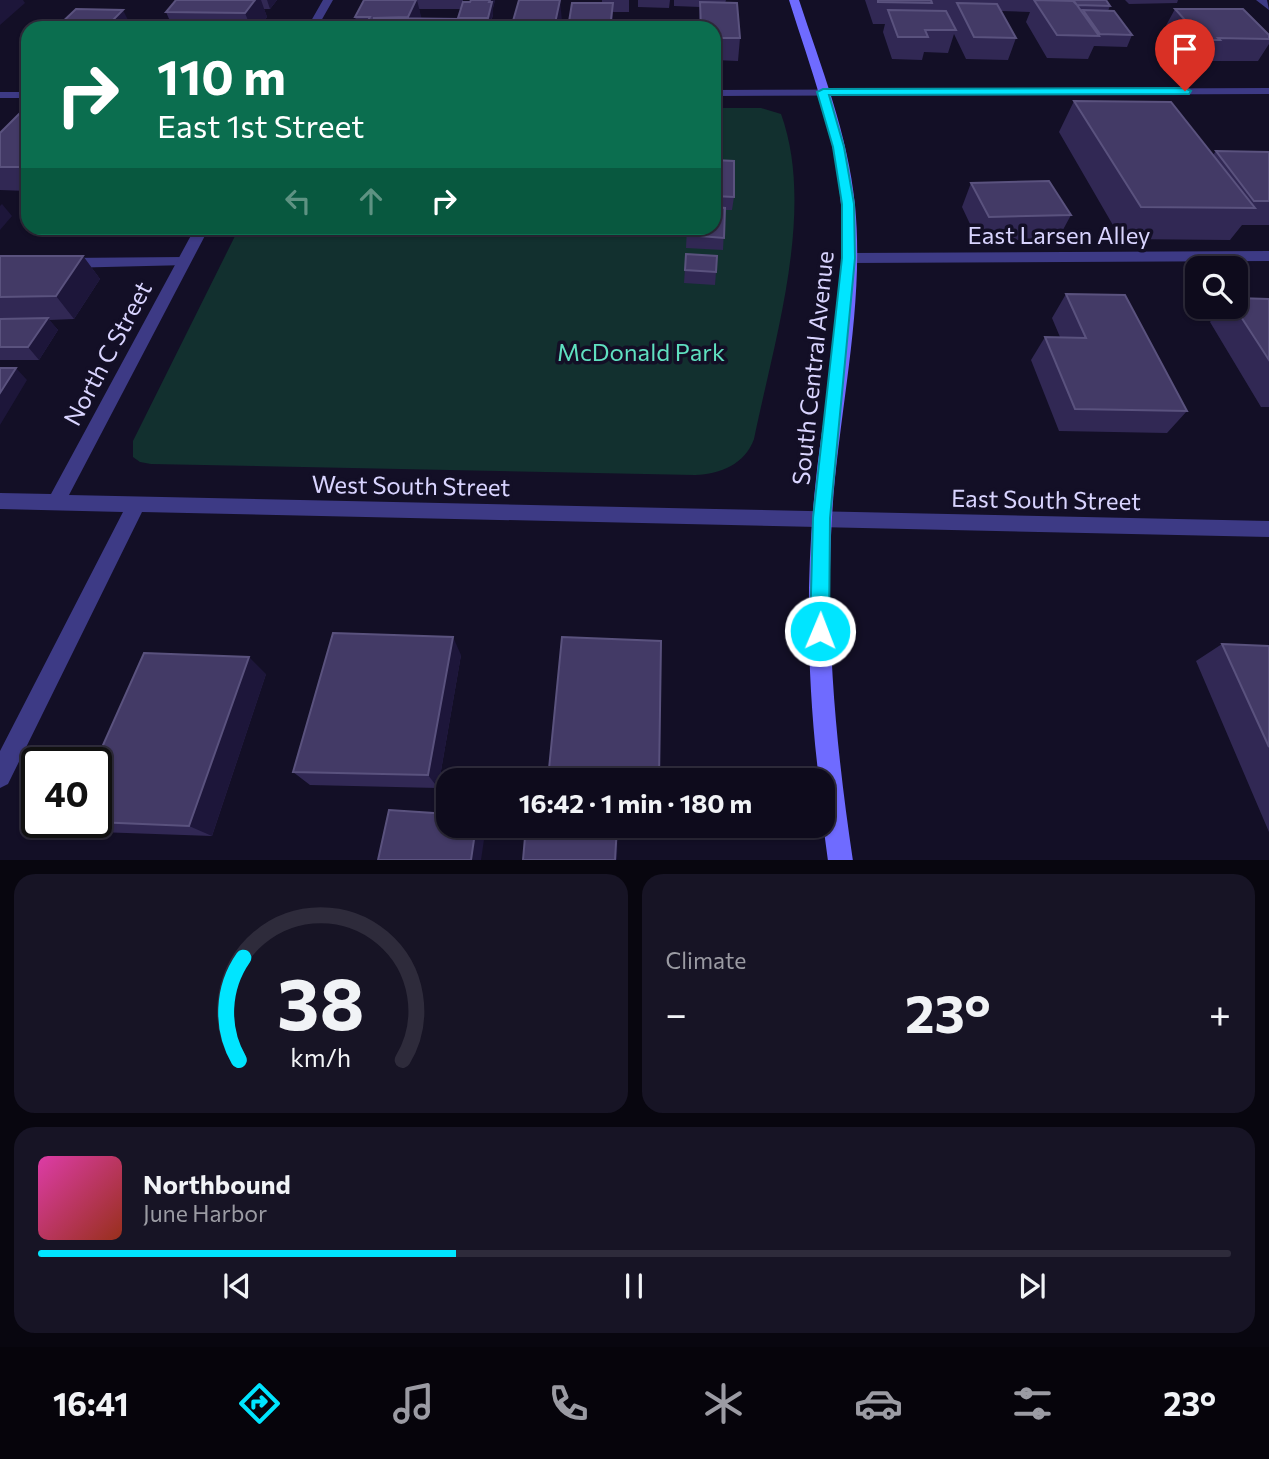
<!DOCTYPE html>
<html lang="en">
<head>
<meta charset="utf-8">
<style>
	body { margin:0; font-family:Commissioner,sans-serif; background:#171425; color:#f1f3f6; height:100vh; display:flex; flex-direction:column; font-size:26px; white-space:nowrap }
	* { box-sizing:border-box; margin:0 }
	p { font-size:23px; color:#9b9ba3 }
	.icon { flex:none; width:38px; height:38px; fill:none; stroke:currentColor; stroke-width:2; stroke-linecap:round; stroke-linejoin:round }
	.map { position:relative; height:860px; overflow:hidden }
	.drawer { display:flex; flex-direction:column; gap:14px; padding:14px; background:#08060f; flex:1 }
	.drawer>* { flex:none }
	.top-card { position:absolute; left:21px; top:21px; width:700px; height:214px; border-radius:21px; box-shadow:0 2px 5px #0004,0 0 0 2px #2e2b3b; background:#0b6e4f; color:#fff; overflow:hidden }
	.tools { position:absolute; left:1185px; top:256px; display:grid; gap:14px }
	.tools a { display:grid; place-items:center; width:63px; height:63px; border-radius:14px; background:#0e0b1c; box-shadow:0 2px 5px #0004,0 0 0 2px #2e2b3b; font-size:35px }
	.speed { position:absolute; left:21px; top:747px; display:flex; gap:14px; font-size:35px; font-weight:700; text-align:center }
	.speed>* { display:grid; place-content:center; width:91px; height:91px; border-radius:50%; background:#0e0b1c; box-shadow:0 2px 5px #0004,0 0 0 2px #2e2b3b; line-height:1 }
	.speed .limit { border:4px solid #111; border-radius:10px; background:#fff; color:#111 }
	.pin { position:absolute; display:grid; place-items:center; width:60px; height:60px; color:#fff; margin:-72px -30px; border-radius:50% 50% 50% 0; rotate:-45deg; box-shadow:0 0 7px #0007 }
	.pin .icon { rotate:45deg }
	.me { position:absolute; width:77px; margin:-38px; rotate:1deg; stroke-linejoin:round; filter:drop-shadow(0 0 5px #0008) }
	.turn { display:flex; align-items:center; gap:24px; height:147px; padding:0 21px; font-size:32px }
	.turn .icon { width:91px; height:91px; stroke-width:2.5 }
	.turn b { display:block; font-size:49px; line-height:60px }
	.lanes { display:flex; align-items:center; height:66px; padding:0 21px; background:#0003; justify-content:center; gap:35px; direction:ltr }
	.lanes .off { opacity:.35 }
	.big { font-size:52px; font-weight:700; line-height:1.1 }
	.drawer .tile { flex:1; display:flex; flex-direction:column; justify-content:center; gap:10px; min-width:0; padding:0 24px; border-radius:21px; background:#171425 }
	.drawer .dial { align-items:center; gap:0 }
	.dial svg { height:182px; overflow:visible; fill:none; stroke:#2e2b3b; stroke-width:7; stroke-linecap:round; text-anchor:middle }
	.dial text { fill:#f1f3f6; stroke:none }
	.song { display:flex; align-items:center; gap:21px }
	.cover { width:84px; height:84px; border-radius:10px; background:linear-gradient(135deg,hsl(320 70% 55%),hsl(10 70% 35%)) }
	.played { height:7px; border-radius:4px; background:linear-gradient(90deg,#00e5ff 35%,#2e2b3b 35%) }
	.keys { display:flex; justify-content:space-around; direction:ltr }
	.heat { display:flex; justify-content:space-between; align-items:center; font-size:38px; direction:ltr }
	.drawer .tiles { flex:1; display:grid; gap:14px; grid-template-columns:1fr 1fr }
	.tile:last-child { grid-column:span 2 }
	.trip { position:absolute; left:436px; top:768px; width:399px; height:70px; border-radius:21px; background:#0e0b1c; box-shadow:0 2px 5px #0004,0 0 0 2px #2e2b3b; font-weight:700; line-height:70px; text-align:center }
	.tab-bar { display:flex; height:112px; justify-content:space-around; align-items:center; background:#06040b; color:#9b9ba3 }
	.tab-bar .icon { width:49px; height:49px }
	.tab-bar .on { color:#00e5ff }
	.tab-bar b { font-size:32px; color:#f1f3f6 }
	.map>svg:first-child { display:block }
	.green { fill:#12302f }
	.lines { fill:none; stroke-linecap:round; stroke-linejoin:round }
	.lane { fill:#3d3a85; fill-rule:evenodd }
	.street { fill:#3d3a85; fill-rule:evenodd }
	.secondary { fill:#6f6bff; fill-rule:evenodd }
	.wall { fill:#312854; fill-rule:evenodd }
	.shaded-wall { fill:#1d163a }
	.building { fill:#433a66; stroke:#5a527e; stroke-width:2 }
	.route { fill:#00e5ff; stroke:#0095a6; stroke-width:2 }
	.labels { text-anchor:middle; dominant-baseline:central; stroke-width:7; stroke-linejoin:round; paint-order:stroke }
	.street-label { font-size:24px; fill:#d9d4ff; stroke:#130f26 }
	.park-label { font-size:24px; fill:#5fe0c0; stroke:#130f26 }
</style>
</head>
<body>
<div class="map">
<svg width="1269" height="861" viewBox="0 0 1269 861">
	<rect width="100%" height="100%" fill="#130f26"/>
	<!-- green -->
	<path class="green" d="M 714,108 L 761,108 L 781,114 C 816,210 774,341 754,439 C 745,464 721,474 695,475 L 151,464 L 140,462 L 133,457 L 133,441 L 239,228 L 714,228 Z"/>
	<g class="lines">
		<!-- lane -->
		<path class="lane" d="M 1269,251 L 1269,261 L 849,263 L 842,258 L 849,253 Z
			M 183,257 L 188,259 L 190,262 L 188,265 L 64,268 L 57,263 L 64,258 Z"/>
		<!-- street -->
		<path class="street" d="M 323,0 L 333,0 L 317,28 L 307,28 Z
			M 1256,0 L 1267,0 L 1269,10 Z
			M 1269,88 L 1269,94 L 714,96 L 714,90 Z
			M 0,92 L 28,92 L 28,98 L 0,98 Z
			M 195,228 L 209,228 L 69,495 L 1269,521 L 1269,537 L 142,512 L 8,784 L 0,788 L 0,751 L 123,512 L 0,509 L 0,493 L 51,494 Z"/>
		<!-- secondary -->
		<path class="secondary" d="M 789,0 L 799,0 C 821,67 848,134 855,205 C 865,309 838,413 832,517 C 825,632 836,747 853,861 L 828,861 L 822,816 L 822,780 L 819,780 C 807,681 805,579 816,479 C 826,388 848,297 841,205 C 836,134 810,67 789,0 Z"/>
	</g>
	<!-- wall -->
	<path class="wall" d="M 176,0 L 277,0 L 270,9 L 264,9 L 267,17 L 259,28 L 173,28 L 166,12 Z
		M 364,0 L 463,0 L 463,2 L 470,2 L 471,0 L 495,0 L 493,8 L 493,14 L 490,28 L 358,28 L 355,17 ZM 419,9 L 461,9 L 458,19 L 421,19 Z
		M 602,0 L 629,0 L 629,12 L 613,12 L 613,28 L 602,3 Z
		M 638,0 L 670,0 L 669,8 L 638,7 Z
		M 674,0 L 726,0 L 725,3 L 740,38 L 738,61 L 714,60 L 714,28 L 699,28 L 700,7 L 674,6 Z
		M 865,0 L 1106,0 L 1110,6 L 1108,11 L 1132,35 L 1127,47 L 1094,46 L 1088,59 L 1047,58 L 1026,22 L 1030,12 L 1001,11 L 1016,38 L 1008,60 L 966,59 L 954,34 L 948,53 L 924,52 L 922,60 L 892,59 L 883,32 L 885,24 L 873,24 Z
		M 1125,0 L 1178,0 L 1177,3 L 1129,4 Z
		M 1175,9 L 1269,35 L 1269,44 L 1258,61 L 1207,61 L 1206,62 L 1190,62 L 1163,31 Z
		M 1074,101 L 1213,155 L 1216,151 L 1269,152 L 1269,225 L 1242,225 L 1230,240 L 1121,239 L 1059,132 Z
		M 28,110 L 28,191 L 0,190 L 0,133 Z
		M 714,160 L 734,197 L 732,210 L 725,210 L 723,250 L 686,248 L 687,228 L 714,228 Z
		M 971,183 L 1071,215 L 1058,239 L 978,241 L 962,207 Z
		M 686,254 L 716,272 L 715,285 L 684,283 Z
		M 0,256 L 83,256 L 100,279 L 74,319 L 49,320 L 58,330 L 39,360 L 0,360 Z
		M 1066,294 L 1187,411 L 1167,433 L 1059,431 L 1031,360 L 1045,337 L 1060,337 L 1052,318 Z
		M 1269,299 L 1269,407 L 1261,407 L 1210,322 L 1222,306 L 1236,306 Z
		M 1222,644 L 1269,646 L 1269,832 L 1196,661 Z
		M 461,655 L 438,788 L 310,785 L 293,772 Z
		M 266,674 L 212,836 L 98,832 L 73,822 L 96,822 Z
		M 548,779 L 659,780 L 549,780 Z"/>
	<!-- shaded-wall -->
	<path class="shaded-wall" d="M 0,0 L 23,0 L 25,3 L 0,25 Z
		M 255,0 L 261,0 L 267,17 L 259,28 L 251,28 L 245,13 Z
		M 267,0 L 277,0 L 270,9 Z
		M 416,0 L 417,0 L 422,20 L 411,28 L 408,17 Z
		M 490,0 L 495,0 L 493,8 L 493,14 L 489,28 L 488,18 Z
		M 560,0 L 562,21 L 560,28 L 554,28 Z
		M 613,3 L 613,28 L 610,28 Z
		M 123,10 L 132,28 L 105,28 Z
		M 461,19 L 463,28 L 458,28 Z
		M 2,204 L 12,216 L 0,230 L 0,206 Z
		M 83,256 L 100,279 L 74,319 L 56,296 Z
		M 48,318 L 58,330 L 39,360 L 28,347 Z
		M 16,368 L 27,380 L 0,425 L 0,393 Z
		M 453,637 L 461,655 L 438,788 L 428,775 Z
		M 249,657 L 266,674 L 212,836 L 189,826 Z
		M 476,826 L 486,826 L 481,860 L 471,860 Z
		M 617,826 L 618,826 L 617,860 L 615,860 Z"/>
	<!-- building -->
	<path class="building" d="M 176,0 L 255,0 L 245,13 L 166,12 Z
		M 364,0 L 416,0 L 408,17 L 373,18 L 461,19 L 458,28 L 364,28 L 370,17 L 355,17 Z
		M 471,0 L 490,0 L 489,2 L 492,2 L 488,18 L 458,18 L 463,2 L 470,2 Z
		M 519,0 L 560,0 L 554,28 L 511,28 Z
		M 878,0 L 931,0 L 932,3 L 878,2 Z
		M 1034,0 L 1074,1 L 1099,36 L 1057,35 Z
		M 1072,0 L 1106,0 L 1110,6 L 1077,5 Z
		M 700,2 L 737,3 L 740,38 L 714,38 L 714,28 L 701,28 Z
		M 572,3 L 613,3 L 610,28 L 568,28 Z
		M 957,3 L 997,4 L 1016,38 L 974,37 Z
		M 76,9 L 123,10 L 105,28 L 56,28 Z
		M 1175,9 L 1243,9 L 1269,35 L 1269,39 L 1218,38 L 1220,40 L 1203,40 Z
		M 888,10 L 946,11 L 956,30 L 925,30 L 928,37 L 898,37 Z
		M 1083,10 L 1114,11 L 1132,35 L 1100,34 Z
		M 180,22 L 244,22 L 240,28 L 175,28 Z
		M 1074,101 L 1171,102 L 1255,208 L 1141,207 Z
		M 23,110 L 28,110 L 28,167 L 0,167 L 0,133 Z
		M 1216,151 L 1269,152 L 1269,201 L 1254,201 Z
		M 714,160 L 734,161 L 734,197 L 714,196 Z
		M 1049,181 L 1071,215 L 989,217 L 971,183 Z
		M 714,207 L 725,208 L 724,238 L 687,235 L 687,228 L 714,228 Z
		M 686,254 L 717,256 L 716,272 L 685,270 Z
		M 0,256 L 83,256 L 56,296 L 0,297 Z
		M 1066,294 L 1125,295 L 1187,411 L 1075,409 L 1045,337 L 1086,338 Z
		M 1236,298 L 1269,299 L 1269,360 L 1234,306 L 1236,306 Z
		M 48,318 L 28,347 L 0,347 L 0,319 Z
		M 0,368 L 16,368 L 0,393 Z
		M 333,633 L 453,637 L 428,775 L 293,772 Z
		M 562,637 L 661,641 L 659,780 L 601,780 L 548,779 Z
		M 1222,644 L 1269,646 L 1269,747 Z
		M 144,653 L 249,657 L 189,826 L 96,822 L 96,763 L 95,763 Z
		M 389,810 L 448,814 L 448,826 L 476,826 L 471,860 L 378,860 Z
		M 526,826 L 617,826 L 615,860 L 523,860 Z"/>
	<!-- route -->
	<path class="route" d="M 1185,88 L 1191,91 L 1189,94 L 829,95 L 844,147 L 854,204 L 855,258 L 830,518 L 829,631 L 826,638 L 820,640 L 813,638 L 810,631 L 813,518 L 842,258 L 842,204 L 833,147 L 817,92 L 823,89 Z"/>
	<g class="labels">
		<!-- street labels -->
		<g class="street-label">
			<text x="1059" y="234">East Larsen Alley</text>
			<text transform="translate(107 353) rotate(-62)">North C Street</text>
			<text transform="translate(812 368) rotate(-84)">South Central Avenue</text>
			<text transform="translate(411 485) rotate(1)">West South Street</text>
			<text transform="translate(1046 499) rotate(1)">East South Street</text>
		</g>
		<!-- park labels -->
		<g class="park-label">
			<text x="641" y="351">McDonald Park</text>
		</g>
	</g>
</svg>
<div class="tools">
<a><svg class="icon" aria-label="search" viewBox="0 0 24 24"><circle cx="10" cy="10" r="6"/><path d="M15 15l6 6"/></svg></a>
</div>
<div class="speed"><div class="limit">40</div></div>
<div class="pin" style="left:1185px;top:91px;background:#d93025"><svg class="icon" aria-label="arrive" viewBox="0 0 24 24"><path d="M6 21V4h12l-3 4 3 4H6"/></svg></div>
<svg class="me" style="left:820px;top:631px" viewBox="-20 -20 40 40"><circle r="17" fill="#00e5ff" stroke="#fff" stroke-width="3"/><path d="M0-11L8 9 0 5-8 9z" fill="#fff"/></svg>
<div class="trip">16:42 · 1 min · 180 m</div>
<div class="top-card">
<div class="turn"><svg class="icon" aria-label="right" viewBox="0 0 24 24"><path d="M7 20v-9h11M14 6l5 5-5 5"/></svg><div><b>110 m</b>East 1st Street</div></div>
<div class="lanes"><svg class="icon off" aria-label="left" viewBox="0 0 24 24"><path d="M17 20v-9H6M10 6l-5 5 5 5"/></svg><svg class="icon off" aria-label="ahead" viewBox="0 0 24 24"><path d="M12 20V5M6 11l6-6 6 6"/></svg><svg class="icon" aria-label="right" viewBox="0 0 24 24"><path d="M7 20v-9h11M14 6l5 5-5 5"/></svg></div>
</div>
</div>
<section class="drawer">
<div class="tiles">
<div class="tile dial"><svg viewBox="0 0 100 80">
<path d="M14 69A42 42 0 1 1 86 69"/>
<path d="M14 69A42 42 0 0 1 16 24" stroke="#00e5ff"/>
<text x="50" y="56" font-size="32" font-weight="700">38</text>
<text x="50" y="72" font-size="11">km/h</text>
</svg></div>
<div class="tile"><p>Climate</p>
<div class="heat"><a>−</a><b class="big">23°</b><a>+</a></div>
</div>
<div class="tile">
<div class="song"><i class="cover"></i><div><b>Northbound</b><p>June Harbor</p></div></div>
<div class="played"></div>
<div class="keys"><svg class="icon" aria-label="previous" viewBox="0 0 24 24"><path d="M18 5L8 12l10 7zM5 5v14"/></svg><svg class="icon" aria-label="pause" viewBox="0 0 24 24"><path d="M8 5v14M16 5v14"/></svg><svg class="icon" aria-label="next" viewBox="0 0 24 24"><path d="M6 5l10 7-10 7zM19 5v14"/></svg></div>
</div>
</div>
</section>
<nav class="tab-bar">
<b>16:41</b>
<svg class="icon on" aria-label="directions" viewBox="0 0 24 24"><path d="M12 3l9 9-9 9-9-9zM9 14v-3h6M13 9l2 2-2 2"/></svg>
<svg class="icon" aria-label="music" viewBox="0 0 24 24"><path d="M9 18V5l10-2v13"/><circle cx="6" cy="18" r="3"/><circle cx="16" cy="16" r="3"/></svg>
<svg class="icon" aria-label="phone" viewBox="0 0 24 24"><path d="M5 4h4l2 5-3 2q2 4 5 5l2-3 5 2v4C11 20 4 13 5 4z"/></svg>
<svg class="icon" aria-label="climate" viewBox="0 0 24 24"><path d="M12 3v18M4 7l16 10M4 17L20 7"/></svg>
<svg class="icon" aria-label="car" viewBox="0 0 24 24"><path d="M5 17H2v-5l4-1 3-4h7l3 4 3 1v5h-3M9 17h6M6 11h13"/><circle cx="7" cy="17" r="2"/><circle cx="17" cy="17" r="2"/></svg>
<svg class="icon" aria-label="filters" viewBox="0 0 24 24"><path d="M4 7h16M4 17h16"/><circle cx="9" cy="7" r="2"/><circle cx="15" cy="17" r="2"/></svg>
<b>23°</b>
</nav>
</body>
</html>
